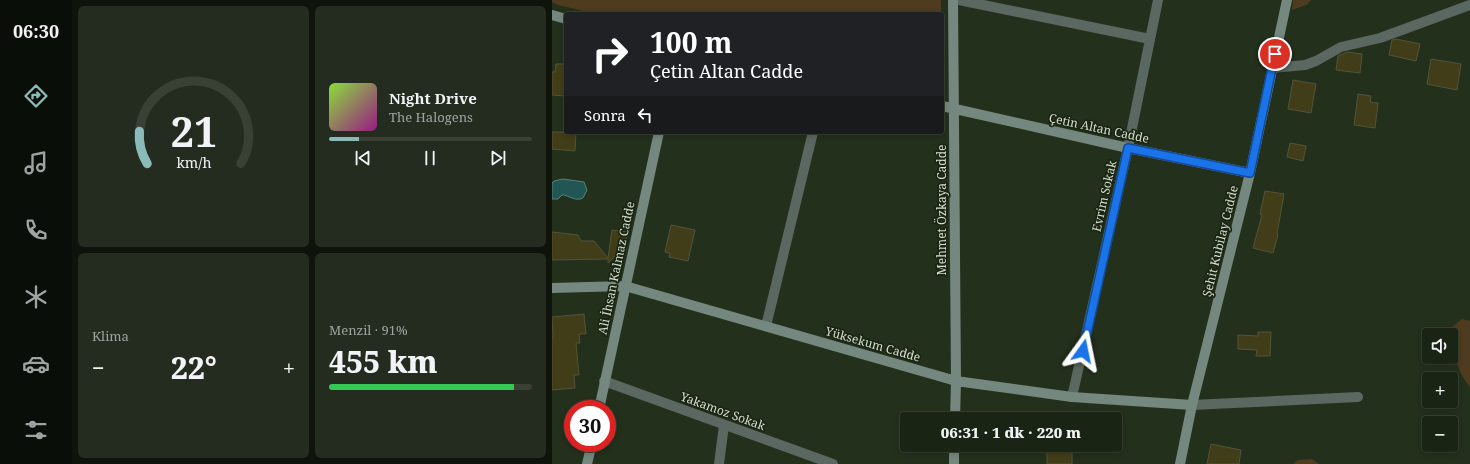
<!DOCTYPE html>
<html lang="tr">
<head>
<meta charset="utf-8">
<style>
	body { margin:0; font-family:"Noto Serif",serif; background:#232c1e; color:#f1f3f6; height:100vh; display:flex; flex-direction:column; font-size:15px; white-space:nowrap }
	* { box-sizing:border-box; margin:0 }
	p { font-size:13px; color:#9fa4a0 }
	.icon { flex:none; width:22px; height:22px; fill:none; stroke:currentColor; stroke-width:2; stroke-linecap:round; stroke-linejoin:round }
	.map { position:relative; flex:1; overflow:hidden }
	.side { display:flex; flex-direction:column; gap:6px; padding:6px; background:#0e140c; width:480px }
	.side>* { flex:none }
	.banner { position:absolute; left:12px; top:12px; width:380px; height:122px; border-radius:4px; box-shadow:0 2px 6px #0003,0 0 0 1px #384134; background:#202124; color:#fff; overflow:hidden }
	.tools { position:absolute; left:870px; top:328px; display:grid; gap:8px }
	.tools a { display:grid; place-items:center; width:36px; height:36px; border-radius:4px; background:#1a2415; box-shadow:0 2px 6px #0003,0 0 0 1px #384134; font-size:20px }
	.speed { position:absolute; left:12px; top:400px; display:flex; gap:8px; font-size:20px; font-weight:700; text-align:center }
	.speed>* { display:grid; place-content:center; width:52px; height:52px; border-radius:50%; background:#1a2415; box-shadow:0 2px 6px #0003,0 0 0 1px #384134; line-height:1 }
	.speed .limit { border:6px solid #d22; background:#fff; color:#111 }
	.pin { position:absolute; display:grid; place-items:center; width:34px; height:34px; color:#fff; margin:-17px; border:2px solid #fff; border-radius:50%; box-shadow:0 1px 4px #0007 }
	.me { position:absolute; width:44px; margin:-22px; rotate:12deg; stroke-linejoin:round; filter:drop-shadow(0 0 3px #0008) }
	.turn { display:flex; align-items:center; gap:14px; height:84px; padding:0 20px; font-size:18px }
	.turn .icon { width:52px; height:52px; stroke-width:2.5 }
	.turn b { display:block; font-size:28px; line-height:34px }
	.then { display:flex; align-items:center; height:38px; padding:0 20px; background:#0003; gap:8px; font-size:15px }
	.big { font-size:30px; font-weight:800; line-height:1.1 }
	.side .tile { flex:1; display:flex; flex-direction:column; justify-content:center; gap:6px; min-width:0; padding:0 14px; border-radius:6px; background:#232c1e }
	.side .dial { align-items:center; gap:0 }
	.dial svg { height:104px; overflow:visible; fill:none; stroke:#384134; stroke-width:7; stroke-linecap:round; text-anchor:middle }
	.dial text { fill:#f1f3f6; stroke:none }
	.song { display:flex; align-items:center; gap:12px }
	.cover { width:48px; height:48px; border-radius:6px; background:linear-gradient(135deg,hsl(90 70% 55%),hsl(310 70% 35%)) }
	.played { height:4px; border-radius:2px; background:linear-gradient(90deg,#8bbbb9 15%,#384134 15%) }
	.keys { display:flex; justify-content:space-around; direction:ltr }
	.heat { display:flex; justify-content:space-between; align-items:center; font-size:22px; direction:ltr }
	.charge { height:6px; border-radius:3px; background:linear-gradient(90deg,#34c759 91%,#384134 0) }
	.side .tiles { flex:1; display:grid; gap:6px; grid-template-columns:repeat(2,1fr) }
	.trip { position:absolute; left:348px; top:412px; width:222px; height:40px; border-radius:4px; background:#1a2415; box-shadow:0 2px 6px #0003,0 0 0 1px #384134; font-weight:800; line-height:40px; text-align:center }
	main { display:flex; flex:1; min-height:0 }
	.tabs { display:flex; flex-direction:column; width:72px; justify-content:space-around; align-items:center; background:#0a0e08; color:#9fa4a0 }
	.tabs .icon { width:28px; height:28px }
	.tabs .current { color:#8bbbb9 }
	.tabs b { font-size:18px; color:#f1f3f6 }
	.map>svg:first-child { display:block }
	.green { fill:#4f3b1e }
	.water { fill:#225655; stroke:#587f7a }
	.building { fill:#403d18; stroke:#54533a }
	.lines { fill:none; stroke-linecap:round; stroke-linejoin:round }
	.street { stroke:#5b6761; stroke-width:10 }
	.secondary { stroke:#75887f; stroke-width:10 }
	.route-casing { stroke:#114b97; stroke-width:10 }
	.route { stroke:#1a73e8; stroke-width:7 }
	.labels { text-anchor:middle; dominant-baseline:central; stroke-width:3.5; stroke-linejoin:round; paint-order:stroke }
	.street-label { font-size:12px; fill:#d5ded1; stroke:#1a2612 }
</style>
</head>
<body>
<main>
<nav class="tabs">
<b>06:30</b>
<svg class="icon current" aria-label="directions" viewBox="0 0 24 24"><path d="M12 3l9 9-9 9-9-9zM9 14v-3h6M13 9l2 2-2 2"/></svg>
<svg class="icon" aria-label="music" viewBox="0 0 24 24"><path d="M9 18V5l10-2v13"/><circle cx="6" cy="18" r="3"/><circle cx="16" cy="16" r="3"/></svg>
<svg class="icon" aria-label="phone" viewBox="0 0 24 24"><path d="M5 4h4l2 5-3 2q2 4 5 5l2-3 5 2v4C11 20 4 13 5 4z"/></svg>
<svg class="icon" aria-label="climate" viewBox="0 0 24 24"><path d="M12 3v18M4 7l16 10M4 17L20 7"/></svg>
<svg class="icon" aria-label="car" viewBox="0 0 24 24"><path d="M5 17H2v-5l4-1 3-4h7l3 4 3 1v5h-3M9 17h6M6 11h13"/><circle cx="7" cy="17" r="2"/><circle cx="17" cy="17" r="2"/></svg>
<svg class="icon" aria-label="filters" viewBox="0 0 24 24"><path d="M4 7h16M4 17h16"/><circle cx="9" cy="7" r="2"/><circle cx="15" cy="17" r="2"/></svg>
</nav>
<section class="side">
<div class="tiles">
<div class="tile dial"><svg viewBox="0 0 100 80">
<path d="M14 69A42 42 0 1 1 86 69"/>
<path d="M14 69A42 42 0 0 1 8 44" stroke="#8bbbb9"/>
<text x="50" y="56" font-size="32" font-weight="700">21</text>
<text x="50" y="72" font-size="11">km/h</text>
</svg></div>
<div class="tile">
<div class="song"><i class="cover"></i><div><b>Night Drive</b><p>The Halogens</p></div></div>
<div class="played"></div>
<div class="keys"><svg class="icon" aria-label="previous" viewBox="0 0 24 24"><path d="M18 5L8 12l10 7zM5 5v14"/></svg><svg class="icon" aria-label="pause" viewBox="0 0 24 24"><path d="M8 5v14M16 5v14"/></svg><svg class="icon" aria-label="next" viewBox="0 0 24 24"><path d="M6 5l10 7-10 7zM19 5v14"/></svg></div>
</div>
<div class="tile"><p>Klima</p>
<div class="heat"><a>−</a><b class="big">22°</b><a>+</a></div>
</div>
<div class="tile"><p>Menzil · 91%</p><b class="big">455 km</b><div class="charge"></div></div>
</div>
</section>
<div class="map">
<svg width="918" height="464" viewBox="0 0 918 464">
	<rect width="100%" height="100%" fill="#23301c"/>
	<!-- green -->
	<path class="green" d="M 0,0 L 389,0 L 389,14 L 45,14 L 6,5 L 0,2 Z
		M 741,0 L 759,0 L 754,5 L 740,10 Z
		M 910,319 L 918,321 L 918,387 C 903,368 901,351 900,327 Z
		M 760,459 L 767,464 L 741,464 L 746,460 Z"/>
	<!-- water -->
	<path class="water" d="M 11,179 L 32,182 L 35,190 L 31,198 C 23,202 17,195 10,195 L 6,199 L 0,199 L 0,183 L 2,181 Z"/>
	<!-- building -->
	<path class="building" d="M 844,39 L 868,44 L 864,61 L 837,55 L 840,40 Z
		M 795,52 L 810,54 L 808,73 L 784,70 L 786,56 Z
		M 879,59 L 909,64 L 905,90 L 875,84 Z
		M 4,64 L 14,64 L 14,96 L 0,95 L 0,72 L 3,72 Z
		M 741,80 L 764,84 L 759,113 L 736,109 Z
		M 806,94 L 819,96 L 818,102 L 826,103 L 823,128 L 802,125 Z
		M 0,132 L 24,132 L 23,151 L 0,149 Z
		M 738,143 L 754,146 L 751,161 L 735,157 Z
		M 713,191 L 732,194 L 725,234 L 726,235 L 721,253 L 701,248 L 710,215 L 708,214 Z
		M 119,225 L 143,230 L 136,261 L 117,257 L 118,253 L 113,252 Z
		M 60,230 L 75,232 L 73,246 L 56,263 L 56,259 L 0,260 L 0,232 L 26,235 L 29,241 L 42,241 L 56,258 Z
		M 32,314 L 34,334 L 27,334 L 28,343 L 24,343 L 27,375 L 22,375 L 23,388 L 0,390 L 0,337 L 1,337 L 0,317 Z
		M 706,332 L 719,332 L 718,356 L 704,356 L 705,350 L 686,349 L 686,335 L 706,336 Z
		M 659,444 L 689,450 L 687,464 L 655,464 Z
		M 495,452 L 520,452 L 520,464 L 495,464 Z"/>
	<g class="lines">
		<!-- street -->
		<path class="street" d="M 407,0 L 598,39
			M 720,68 L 753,65 L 764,61 L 789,47 L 828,38 L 918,5
			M 214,326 L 261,132
			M 52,381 L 281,464
			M 520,397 L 576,148 L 606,0
			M 640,405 L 806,397
			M 167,464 L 172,425"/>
		<!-- secondary -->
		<path class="secondary" d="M 401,0 L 404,381 L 403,419
			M 0,15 L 14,19
			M 390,106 L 576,148 L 698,173
			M 0,288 L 73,286 L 404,381 L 520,397 L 640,405
			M 47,409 L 107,132
			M 35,464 L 40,443
			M 402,464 L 402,445
			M 628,464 L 640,405 L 698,173 L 735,0"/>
	</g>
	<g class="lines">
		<defs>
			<path id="route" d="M 531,351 L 576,148 L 698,173 L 723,54"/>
		</defs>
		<!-- route casing -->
		<use href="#route" class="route-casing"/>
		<!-- route -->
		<use href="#route" class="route"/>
	</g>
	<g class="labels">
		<!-- street labels -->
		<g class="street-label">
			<text transform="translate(547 128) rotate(12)">Çetin Altan Cadde</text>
			<text transform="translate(552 196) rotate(-77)">Evrim Sokak</text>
			<text transform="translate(389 210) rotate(-90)">Mehmet Özkaya Cadde</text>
			<text transform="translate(668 241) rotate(-76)">Şehit Kubilay Cadde</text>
			<text transform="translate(64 268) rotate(-78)">Ali İhsan Kalmaz Cadde</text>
			<text transform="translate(321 344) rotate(16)">Yüksekum Cadde</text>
			<text transform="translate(171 411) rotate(20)">Yakamoz Sokak</text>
		</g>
	</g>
</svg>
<div class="tools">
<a><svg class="icon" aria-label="sound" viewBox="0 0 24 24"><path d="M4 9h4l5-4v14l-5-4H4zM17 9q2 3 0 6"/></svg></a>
<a>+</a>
<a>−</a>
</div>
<div class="speed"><div class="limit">30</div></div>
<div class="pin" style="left:723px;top:54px;background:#d93025"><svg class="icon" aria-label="arrive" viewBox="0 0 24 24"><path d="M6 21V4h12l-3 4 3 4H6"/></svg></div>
<svg class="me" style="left:531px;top:351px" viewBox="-20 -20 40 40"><path d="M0-17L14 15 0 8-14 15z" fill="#1a73e8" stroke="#fff" stroke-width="4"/></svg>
<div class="trip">06:31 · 1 dk · 220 m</div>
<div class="banner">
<div class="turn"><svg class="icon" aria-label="right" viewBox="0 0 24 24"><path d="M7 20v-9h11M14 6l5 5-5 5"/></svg><div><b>100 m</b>Çetin Altan Cadde</div></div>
<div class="then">Sonra<svg class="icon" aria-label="left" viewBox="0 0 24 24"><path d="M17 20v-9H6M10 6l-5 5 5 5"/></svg></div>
</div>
</div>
</main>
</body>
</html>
